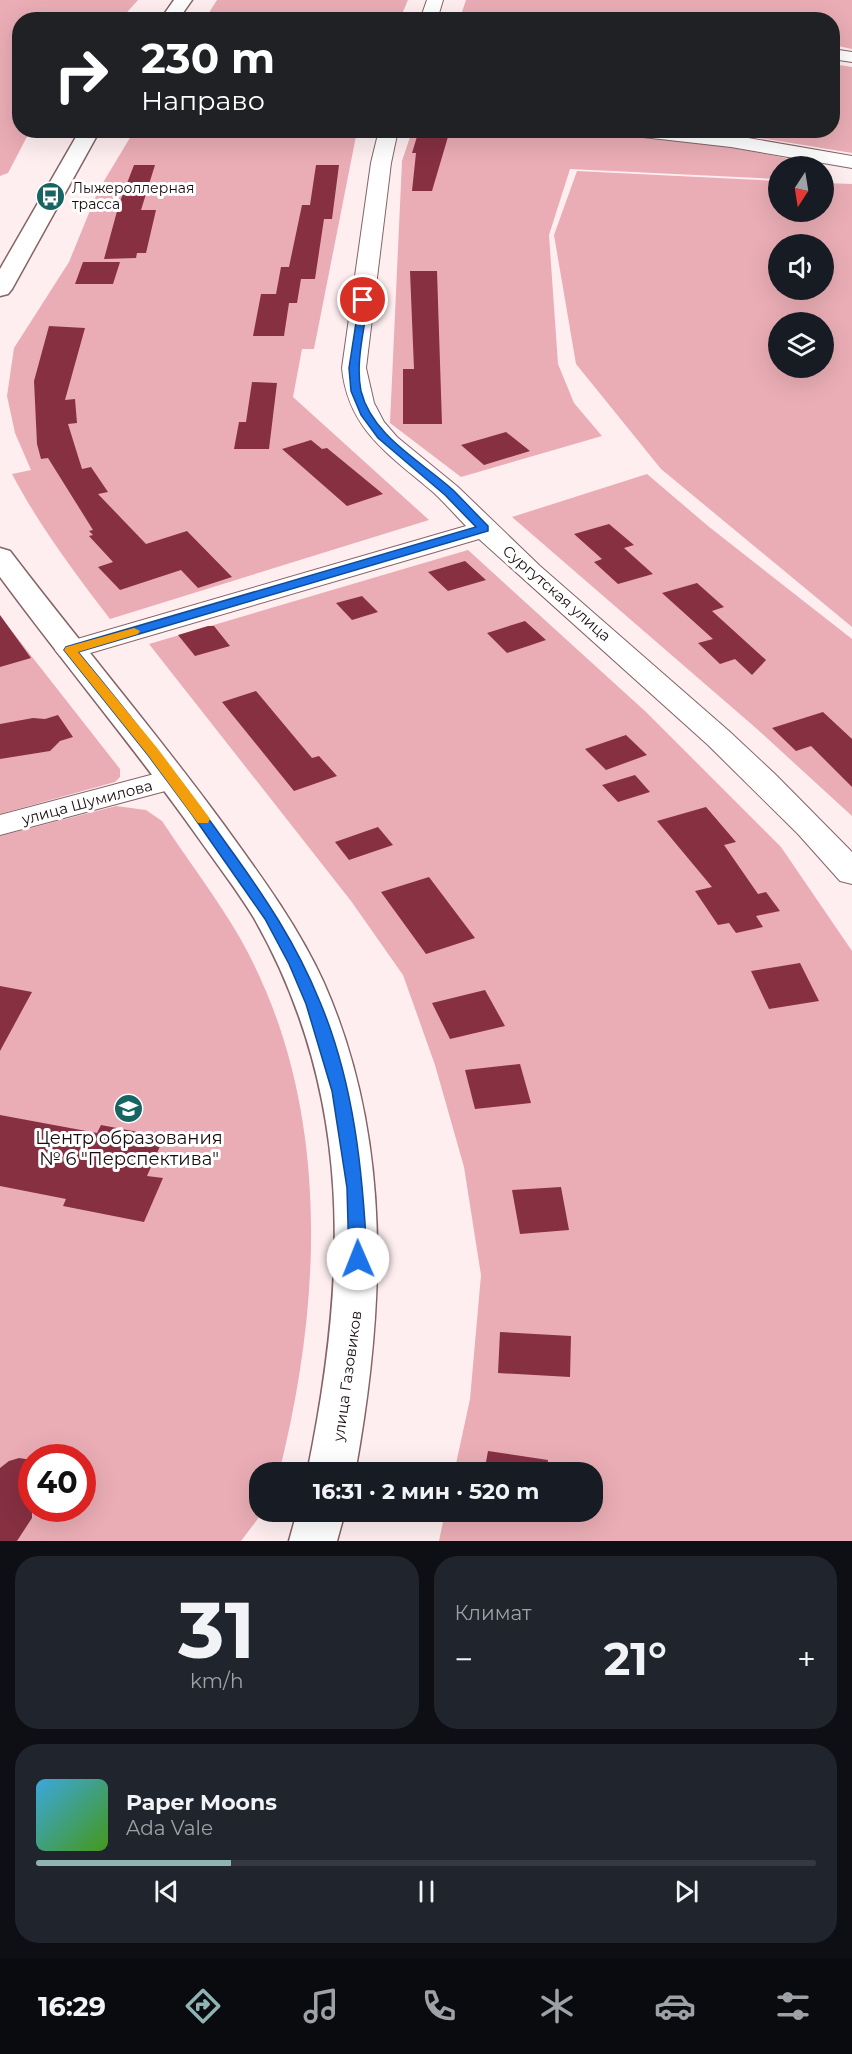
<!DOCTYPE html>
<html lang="ru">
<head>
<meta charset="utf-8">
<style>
	body { margin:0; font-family:Montserrat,sans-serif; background:#20242c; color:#f1f3f6; height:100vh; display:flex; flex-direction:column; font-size:22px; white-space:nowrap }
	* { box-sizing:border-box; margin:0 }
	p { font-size:20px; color:#9ea1a6 }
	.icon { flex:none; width:33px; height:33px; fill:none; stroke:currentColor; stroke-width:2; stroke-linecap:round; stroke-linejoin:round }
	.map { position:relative; height:1541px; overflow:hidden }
	.sheet { display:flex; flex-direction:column; gap:15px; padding:15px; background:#0d0f14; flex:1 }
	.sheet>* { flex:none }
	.guide { position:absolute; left:12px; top:12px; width:828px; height:126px; border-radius:24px; box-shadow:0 6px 24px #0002; background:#202124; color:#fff; overflow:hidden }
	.needle { width:39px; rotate:192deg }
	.controls { position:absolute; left:768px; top:156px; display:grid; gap:12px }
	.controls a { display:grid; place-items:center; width:66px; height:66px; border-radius:50%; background:#171b24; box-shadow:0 6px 24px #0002; font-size:30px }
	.speed { position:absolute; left:18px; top:1444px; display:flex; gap:12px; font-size:30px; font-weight:700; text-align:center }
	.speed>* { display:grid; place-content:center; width:78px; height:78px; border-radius:50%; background:#171b24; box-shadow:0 6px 24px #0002; line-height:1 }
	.speed .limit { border:9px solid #d22; background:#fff; color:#111 }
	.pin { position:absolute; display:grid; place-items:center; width:51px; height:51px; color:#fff; margin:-26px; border:3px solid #fff; border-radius:50%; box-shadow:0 2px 6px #0007 }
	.me { position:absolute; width:66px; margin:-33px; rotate:359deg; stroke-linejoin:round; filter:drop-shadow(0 0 4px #0008) }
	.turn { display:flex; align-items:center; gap:21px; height:126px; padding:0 30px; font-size:27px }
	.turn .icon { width:78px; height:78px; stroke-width:2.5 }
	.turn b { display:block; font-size:42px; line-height:51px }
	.big { font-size:45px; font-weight:700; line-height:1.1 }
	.sheet .tile { flex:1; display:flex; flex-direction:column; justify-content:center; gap:9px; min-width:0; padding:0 21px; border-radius:24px; background:#20242c }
	.sheet .dial { align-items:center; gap:0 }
	.dial b { font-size:78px; line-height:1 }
	.song { display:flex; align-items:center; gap:18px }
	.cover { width:72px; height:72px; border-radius:9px; background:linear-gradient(135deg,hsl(200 70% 55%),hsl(100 70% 35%)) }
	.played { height:6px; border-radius:3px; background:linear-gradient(90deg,#8fb3b3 25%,#363941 25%) }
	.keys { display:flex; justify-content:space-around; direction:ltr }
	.heat { display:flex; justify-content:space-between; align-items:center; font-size:33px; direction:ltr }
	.sheet .tiles { flex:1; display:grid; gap:15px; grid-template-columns:1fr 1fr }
	.tile:last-child { grid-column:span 2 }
	.trip { position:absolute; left:249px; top:1462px; width:354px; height:60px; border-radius:24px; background:#171b24; box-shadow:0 6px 24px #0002; font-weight:700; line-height:60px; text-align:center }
	.dock { display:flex; height:96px; justify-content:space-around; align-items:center; background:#090b0e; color:#9ea1a6 }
	.dock .icon { width:42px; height:42px }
	.dock .current { color:#8fb3b3 }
	.dock b { font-size:27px; color:#f1f3f6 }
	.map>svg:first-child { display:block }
	.green { fill:#eaadb5; fill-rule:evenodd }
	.building { fill:#863042 }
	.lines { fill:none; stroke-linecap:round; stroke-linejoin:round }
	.minor-casing { stroke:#856367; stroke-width:2 }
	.tertiary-casing { stroke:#856367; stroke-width:3 }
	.minor { fill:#fff; fill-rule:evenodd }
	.tertiary { fill:#fff; fill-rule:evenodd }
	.route { fill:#1a73e8; stroke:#114b97; stroke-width:1.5 }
	.slow { fill:#f59e0b }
	.labels { text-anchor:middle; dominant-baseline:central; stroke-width:6; stroke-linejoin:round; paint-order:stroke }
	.far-poi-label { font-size:14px; fill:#190c0e; stroke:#fff; text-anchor:start }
	.street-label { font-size:15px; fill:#190c0e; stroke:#fff }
	.near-poi-label { font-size:18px; fill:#190c0e; stroke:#fff }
</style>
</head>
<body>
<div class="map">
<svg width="852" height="1541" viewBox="0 0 852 1541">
	<rect width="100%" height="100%" fill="#feeef0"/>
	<!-- green -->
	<path class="green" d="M 0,0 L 138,0 L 121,19 L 20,20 L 20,130 L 30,131 L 8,173 L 0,176 Z
		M 217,0 L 408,0 L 400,19 L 205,19 Z
		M 466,0 L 852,0 L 852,49 L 833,45 L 832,20 L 460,18 Z
		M 833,64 L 852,67 L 852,153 L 717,131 L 832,130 Z
		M 134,131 L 357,131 L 314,349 L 302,349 L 293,397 L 429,520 L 110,619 C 74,572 40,527 12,474 L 31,470 L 15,433 L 7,396 L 14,348 L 69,262 L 98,191 Z
		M 412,131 C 517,131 624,130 728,147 C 758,152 788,159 818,165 L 778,166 L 778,179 L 570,169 L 549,235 L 558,364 L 574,403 L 602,436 L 461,477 L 390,423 L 402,161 Z
		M 577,171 L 778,181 L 778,212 L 824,212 L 824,183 L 852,184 L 852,627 L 661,469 L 576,364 L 554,235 ZM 778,244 L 824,244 L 824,290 L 778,290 ZM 778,322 L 824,322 L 824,368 L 778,368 Z
		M 647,474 L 708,526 L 852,639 L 852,816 L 757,729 L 512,517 Z
		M 468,550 L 646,712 L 781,847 L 852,951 L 852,1541 L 439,1541 L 445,1512 L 592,1512 L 592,1473 L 454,1473 L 470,1399 L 481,1275 L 464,1167 L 435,1065 L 403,975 L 351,901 L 149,644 Z
		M 0,616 L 120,769 L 120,777 L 115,782 L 0,814 Z
		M 116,806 L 146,810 L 162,821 C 187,859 217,898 240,938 C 332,1101 323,1298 279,1473 L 260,1473 L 260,1512 L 263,1512 L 241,1541 L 0,1541 L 0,836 ZM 32,1458 L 82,1458 L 82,1509 L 32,1509 Z"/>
	<!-- building -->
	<path class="building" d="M 419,130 L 450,130 L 432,191 L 412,191 L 416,153 L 412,153 Z
		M 134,165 L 155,165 L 141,210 L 156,210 L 146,253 L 137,253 L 136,258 L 104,259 L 119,204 Z
		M 316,165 L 339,165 L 332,219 L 324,219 L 315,279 L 301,279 L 297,303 L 289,303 L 284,336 L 253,336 L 261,294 L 276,294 L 281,267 L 289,267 L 302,205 L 310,205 Z
		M 83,262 L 120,262 L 113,284 L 75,284 Z
		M 410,271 L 437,271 L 442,424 L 403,424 L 403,369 L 414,369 Z
		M 49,326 L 85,328 L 65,400 L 75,399 L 77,423 L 68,424 L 82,469 L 91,467 L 108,492 L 98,494 L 146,544 L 187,531 L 232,577 L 198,588 L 181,570 L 120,590 L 98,567 L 113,562 L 89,536 L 93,535 L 89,531 L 93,530 L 48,458 L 41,459 L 37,444 L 34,381 Z
		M 252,382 L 277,383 L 269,449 L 234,449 L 239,422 L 246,422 Z
		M 506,432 L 530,451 L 484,465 L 461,445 Z
		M 311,440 L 322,449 L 327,448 L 383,494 L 347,506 L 282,449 Z
		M 609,524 L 634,545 L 624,548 L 653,574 L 618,584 L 594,562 L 602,559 L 574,534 Z
		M 465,561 L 486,580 L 448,591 L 428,572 Z
		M 697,583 L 724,607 L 712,611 L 766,660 L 752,675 L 735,659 L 720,664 L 698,643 L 713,639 L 662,593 Z
		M 362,596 L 378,612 L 352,620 L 336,603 Z
		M 0,615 L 31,658 L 0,667 Z
		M 525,621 L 546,640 L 507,653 L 487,633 Z
		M 208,626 L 214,626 L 230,646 L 195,656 L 178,635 Z
		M 256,691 L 312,758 L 319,756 L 337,776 L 294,791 L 222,702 Z
		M 823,712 L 852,739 L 852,787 L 811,746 L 796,751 L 772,728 Z
		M 58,715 L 73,737 L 60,741 L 50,751 L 0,759 L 0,724 L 33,718 L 45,719 Z
		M 626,735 L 647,755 L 606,770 L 585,749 Z
		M 635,775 L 650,792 L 618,802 L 602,785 Z
		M 706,807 L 736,842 L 724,845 L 758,894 L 766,892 L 780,911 L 756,916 L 763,927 L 736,933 L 729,923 L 718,925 L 695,891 L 712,887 L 657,821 Z
		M 378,827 L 393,845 L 349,860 L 335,842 Z
		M 429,877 L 475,938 L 426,954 L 381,892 Z
		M 800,963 L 819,1001 L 769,1009 L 751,971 Z
		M 0,986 L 32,992 L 0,1051 Z
		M 485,990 L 505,1026 L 450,1039 L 432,1003 Z
		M 520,1064 L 531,1103 L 475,1109 L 465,1070 Z
		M 0,1115 L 97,1133 L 101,1125 L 164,1137 L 147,1176 L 163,1178 L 144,1222 L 63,1206 L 66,1199 L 0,1186 Z
		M 561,1187 L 569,1230 L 520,1234 L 512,1190 Z
		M 500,1332 L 571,1336 L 570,1377 L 498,1373 Z
		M 488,1451 L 548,1460 L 546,1473 L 484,1473 Z
		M 19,1458 L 32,1460 L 32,1518 L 17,1541 L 0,1541 L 0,1468 L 9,1461 Z
		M 481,1512 L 540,1512 L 538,1521 Z"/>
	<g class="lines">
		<defs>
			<path id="minor" d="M 427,0 L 443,0 L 437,20 L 420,20 Z
				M 832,49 L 852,52 L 852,62 L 832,59 Z
				M 379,130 L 398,130 L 391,163 L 366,368 L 374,403 L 384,422 L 397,437 L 458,487 L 540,566 L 730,732 L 776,775 L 852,852 L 852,884 L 840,881 L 798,834 L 708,745 L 479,539 L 80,656 L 70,659 L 60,656 L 55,650 L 60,644 L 466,526 C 455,515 445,503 433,492 C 390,455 348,430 342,368 L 371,163 Z
				M 625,130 L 690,130 L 731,135 L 852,156 L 852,168 L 731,147 L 634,136 L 627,134 Z
				M 173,769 L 184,772 L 189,779 L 184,786 L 0,835 L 0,815 Z"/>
			<path id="tertiary" d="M 174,0 L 192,0 L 178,20 L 160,20 Z
				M 80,130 L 100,130 L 12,289 L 8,294 L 0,296 L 0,269 Z
				M 0,548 L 10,551 C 80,643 156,732 224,825 C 261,876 298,926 324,983 C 393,1140 385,1308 355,1473 L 307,1473 C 347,1279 355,1096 254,918 C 237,890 216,863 197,836 C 134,747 64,664 0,577 Z
				M 297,1512 L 345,1512 L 337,1541 L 289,1541 Z"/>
		</defs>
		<!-- minor casing -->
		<use href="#minor" class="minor-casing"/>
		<!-- tertiary casing -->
		<use href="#tertiary" class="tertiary-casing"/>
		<!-- minor -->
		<use href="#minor" class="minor"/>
		<!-- tertiary -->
		<use href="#tertiary" class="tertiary"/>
	</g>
	<!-- route -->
	<path class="route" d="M 360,297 L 368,300 C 365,328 355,362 361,391 C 372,436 421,461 453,490 C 465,502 476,514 488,526 L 488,531 L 78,652 C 130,715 181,779 228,846 C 265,897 296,943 320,1002 C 354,1083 363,1172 367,1259 L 364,1264 L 358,1266 L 352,1264 L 349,1259 L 347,1188 L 332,1091 L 306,1004 L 289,964 L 265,919 L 191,813 L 148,755 L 64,650 L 66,647 L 476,527 L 445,495 L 378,438 L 361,415 L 351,391 L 349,368 Z"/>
	<!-- slow -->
	<path class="slow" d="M 134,628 L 140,631 L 138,634 L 78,652 L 158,749 L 208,816 L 210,819 L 208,823 L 198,823 L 148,755 L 64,650 L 66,647 Z"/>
	<!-- icons -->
	<defs>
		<symbol id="bus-disc" viewBox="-11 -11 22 22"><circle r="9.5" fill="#176562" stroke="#fff"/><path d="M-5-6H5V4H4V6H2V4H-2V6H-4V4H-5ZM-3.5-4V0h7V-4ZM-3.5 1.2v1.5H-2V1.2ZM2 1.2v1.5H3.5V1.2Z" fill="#fff"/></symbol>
		<symbol id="school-disc" viewBox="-11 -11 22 22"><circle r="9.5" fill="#176562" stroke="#fff"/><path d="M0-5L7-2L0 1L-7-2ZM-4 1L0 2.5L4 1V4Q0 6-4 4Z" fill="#fff"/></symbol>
	</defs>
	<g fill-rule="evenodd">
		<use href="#bus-disc" x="34" y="180" width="33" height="33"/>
		<use href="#school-disc" x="112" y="1092" width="33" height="33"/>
	</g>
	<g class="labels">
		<!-- far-poi labels -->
		<g class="far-poi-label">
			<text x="72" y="188">Лыжероллерная<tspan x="72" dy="16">трасса</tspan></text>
		</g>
		<!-- street labels -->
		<g class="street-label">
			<text transform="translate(557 593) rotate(41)">Сургутская улица</text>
			<text transform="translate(87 802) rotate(-15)">улица Шумилова</text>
			<text transform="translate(347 1376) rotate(-82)">улица Газовиков</text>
		</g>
		<!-- near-poi labels -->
		<g class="near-poi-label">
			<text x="129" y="1138">Центр образования<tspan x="129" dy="21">№ 6 "Перспектива"</tspan></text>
		</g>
	</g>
</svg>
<div class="controls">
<a><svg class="needle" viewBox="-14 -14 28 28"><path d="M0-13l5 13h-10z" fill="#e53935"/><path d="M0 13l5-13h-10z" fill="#9ea1a6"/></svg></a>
<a><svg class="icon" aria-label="sound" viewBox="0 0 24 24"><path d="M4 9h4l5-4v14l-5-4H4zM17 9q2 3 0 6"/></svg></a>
<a><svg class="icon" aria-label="layers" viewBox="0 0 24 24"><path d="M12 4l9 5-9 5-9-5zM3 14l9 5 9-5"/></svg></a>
</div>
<div class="speed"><div class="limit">40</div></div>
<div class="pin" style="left:363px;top:300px;background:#d93025"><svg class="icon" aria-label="arrive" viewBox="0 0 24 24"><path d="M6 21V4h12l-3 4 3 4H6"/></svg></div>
<svg class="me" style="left:358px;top:1259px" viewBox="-20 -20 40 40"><circle r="19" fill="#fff"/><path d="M0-13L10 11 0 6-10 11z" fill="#1a73e8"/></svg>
<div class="trip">16:31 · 2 мин · 520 m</div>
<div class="guide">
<div class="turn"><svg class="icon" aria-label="right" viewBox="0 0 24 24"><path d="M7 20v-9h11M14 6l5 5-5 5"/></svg><div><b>230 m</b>Направо</div></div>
</div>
</div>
<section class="sheet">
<div class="tiles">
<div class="tile dial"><b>31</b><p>km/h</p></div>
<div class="tile"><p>Климат</p>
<div class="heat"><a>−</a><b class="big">21°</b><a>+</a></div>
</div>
<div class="tile">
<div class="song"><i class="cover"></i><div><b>Paper Moons</b><p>Ada Vale</p></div></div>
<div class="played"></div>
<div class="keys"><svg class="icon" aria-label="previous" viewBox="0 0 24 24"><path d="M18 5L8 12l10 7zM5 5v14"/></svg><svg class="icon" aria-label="pause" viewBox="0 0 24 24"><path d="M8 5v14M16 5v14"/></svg><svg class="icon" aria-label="next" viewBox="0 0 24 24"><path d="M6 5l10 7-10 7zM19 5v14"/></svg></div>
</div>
</div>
</section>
<nav class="dock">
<b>16:29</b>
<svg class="icon current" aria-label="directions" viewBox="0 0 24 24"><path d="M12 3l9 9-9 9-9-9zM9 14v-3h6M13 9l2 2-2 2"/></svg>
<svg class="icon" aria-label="music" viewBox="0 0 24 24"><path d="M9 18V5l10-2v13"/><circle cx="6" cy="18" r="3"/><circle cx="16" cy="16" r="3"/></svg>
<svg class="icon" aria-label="phone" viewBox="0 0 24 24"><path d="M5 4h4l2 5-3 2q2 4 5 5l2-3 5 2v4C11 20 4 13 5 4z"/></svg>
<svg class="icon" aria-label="climate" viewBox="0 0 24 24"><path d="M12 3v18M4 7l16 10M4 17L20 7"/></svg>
<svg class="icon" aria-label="car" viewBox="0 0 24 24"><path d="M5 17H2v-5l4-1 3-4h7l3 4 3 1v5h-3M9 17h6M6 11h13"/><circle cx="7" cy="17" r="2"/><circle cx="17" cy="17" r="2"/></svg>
<svg class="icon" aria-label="filters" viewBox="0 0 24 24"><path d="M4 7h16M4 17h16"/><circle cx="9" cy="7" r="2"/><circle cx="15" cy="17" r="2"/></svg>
</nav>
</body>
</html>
